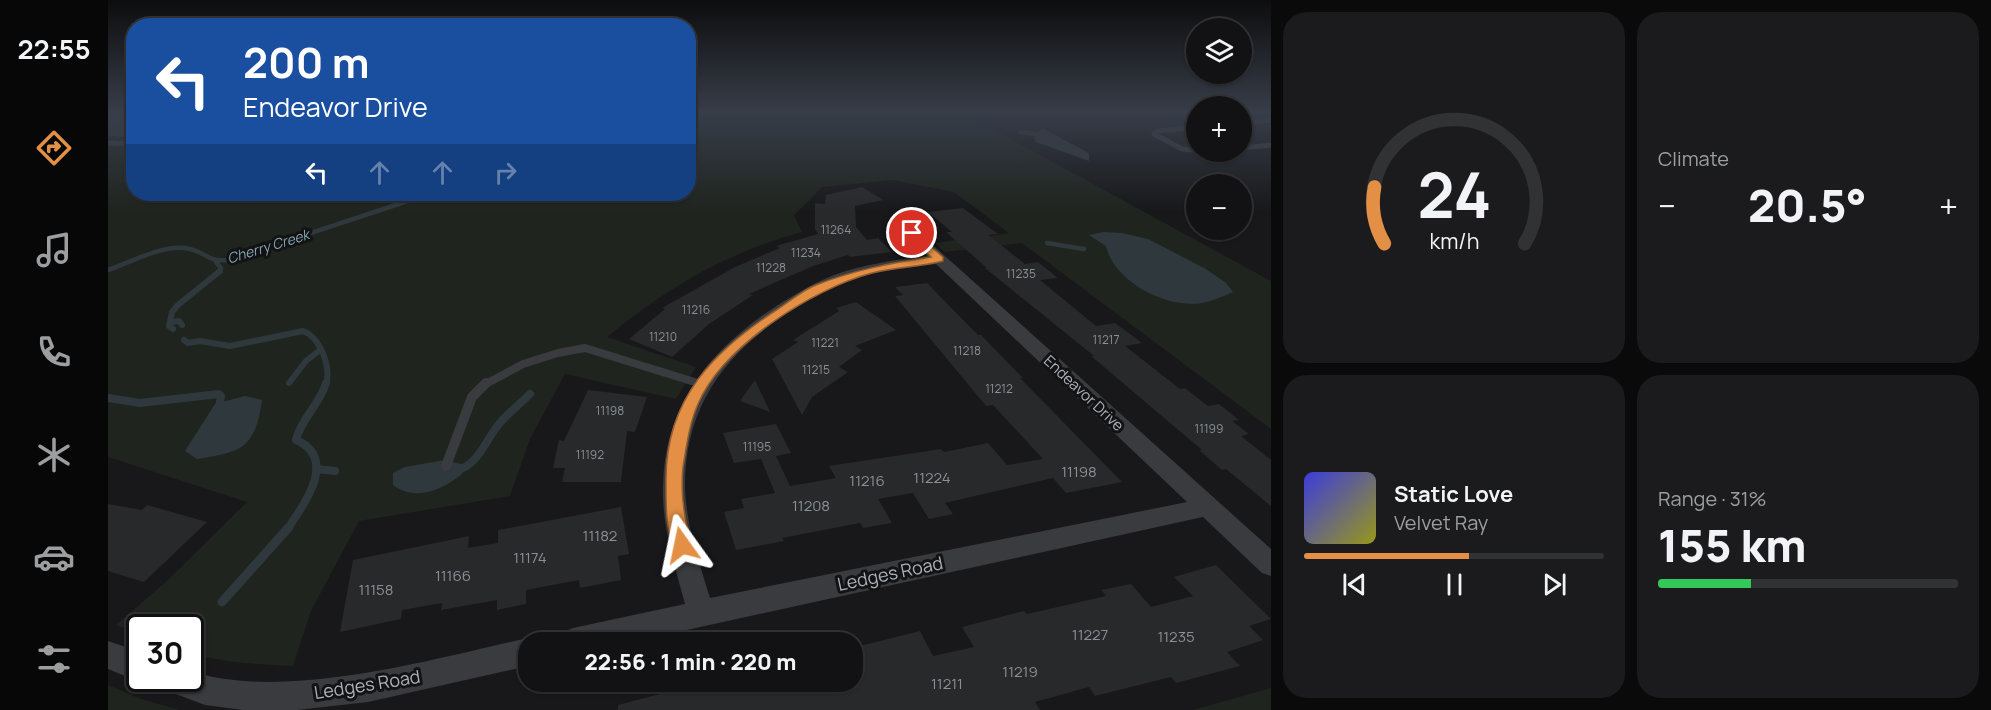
<!DOCTYPE html>
<html lang="en">
<head>
<meta charset="utf-8">
<style>
	body { margin:0; font-family:Manrope,sans-serif; background:#1b1b1d; color:#f1f3f6; height:100vh; display:flex; flex-direction:column; font-size:22px; white-space:nowrap }
	* { box-sizing:border-box; margin:0 }
	p { font-size:20px; color:#9c9ea0 }
	.icon { flex:none; width:33px; height:33px; fill:none; stroke:currentColor; stroke-width:2; stroke-linecap:round; stroke-linejoin:round }
	.map { position:relative; flex:1; overflow:hidden }
	.sheet { display:flex; flex-direction:column; gap:12px; padding:12px; background:#0a0a0b; width:720px }
	.sheet>* { flex:none }
	.guide { position:absolute; left:18px; top:18px; width:570px; height:183px; border-radius:24px; box-shadow:0 2px 4px #0004,0 0 0 2px #313234; background:#1a4fa0; color:#fff; overflow:hidden }
	.fabs { position:absolute; left:1078px; top:18px; display:grid; gap:12px }
	.fabs a { display:grid; place-items:center; width:66px; height:66px; border-radius:50%; background:#121214; box-shadow:0 2px 4px #0004,0 0 0 2px #313234; font-size:30px }
	.speed { position:absolute; left:18px; top:614px; display:flex; gap:12px; font-size:30px; font-weight:700; text-align:center }
	.speed>* { display:grid; place-content:center; width:78px; height:78px; border-radius:50%; background:#121214; box-shadow:0 2px 4px #0004,0 0 0 2px #313234; line-height:1 }
	.speed .limit { border:3px solid #111; border-radius:9px; background:#fff; color:#111 }
	.pin { position:absolute; display:grid; place-items:center; width:51px; height:51px; color:#fff; margin:-26px; border:3px solid #fff; border-radius:50%; box-shadow:0 2px 6px #0007 }
	.me { position:absolute; width:66px; margin:-33px; rotate:348deg; stroke-linejoin:round; filter:drop-shadow(0 0 4px #0008) }
	.turn { display:flex; align-items:center; gap:21px; height:126px; padding:0 18px; font-size:27px }
	.turn .icon { width:78px; height:78px; stroke-width:2.5 }
	.turn b { display:block; font-size:42px; line-height:51px }
	.lanes { display:flex; align-items:center; height:57px; padding:0 18px; background:#0003; justify-content:center; gap:30px; direction:ltr }
	.lanes .off { opacity:.35 }
	.big { font-size:45px; font-weight:800; line-height:1.1 }
	.sheet .card { flex:1; display:flex; flex-direction:column; justify-content:center; gap:9px; min-width:0; padding:0 21px; border-radius:24px; background:#1b1b1d }
	.sheet .dial { align-items:center; gap:0 }
	.dial svg { height:156px; overflow:visible; fill:none; stroke:#313234; stroke-width:7; stroke-linecap:round; text-anchor:middle }
	.dial text { fill:#f1f3f6; stroke:none }
	.song { display:flex; align-items:center; gap:18px }
	.cover { width:72px; height:72px; border-radius:9px; background:linear-gradient(135deg,hsl(240 70% 55%),hsl(60 70% 35%)) }
	.played { height:6px; border-radius:3px; background:linear-gradient(90deg,#e39046 55%,#313234 55%) }
	.keys { display:flex; justify-content:space-around; direction:ltr }
	.heat { display:flex; justify-content:space-between; align-items:center; font-size:33px; direction:ltr }
	.charge { height:9px; border-radius:4px; background:linear-gradient(90deg,#34c759 31%,#313234 0) }
	.sheet .tiles { flex:1; display:grid; gap:12px; grid-template-columns:repeat(2,1fr) }
	.trip { position:absolute; left:410px; top:632px; width:345px; height:60px; border-radius:24px; background:#121214; box-shadow:0 2px 4px #0004,0 0 0 2px #313234; font-weight:800; line-height:60px; text-align:center }
	main { display:flex; flex:1; min-height:0 }
	.tabs { display:flex; flex-direction:column; width:108px; justify-content:space-around; align-items:center; background:#070708; color:#9c9ea0 }
	.tabs .icon { width:42px; height:42px }
	.tabs .active { color:#e39046 }
	.tabs b { font-size:27px; color:#f1f3f6 }
	.map>svg:first-child { display:block }
	.green { fill:#1f241e }
	.water { fill:#2f393d }
	.lines { fill:none; stroke-linecap:round; stroke-linejoin:round }
	.stream-far4 { stroke:#2f393d; stroke-width:4 }
	.stream-far3 { stroke:#2f393d; stroke-width:4.5 }
	.stream-far2 { stroke:#2f393d; stroke-width:6 }
	.stream-far1 { stroke:#2f393d; stroke-width:8 }
	.stream { stroke:#2f393d; stroke-width:9 }
	.building { fill:#28292b }
	.service-far2 { stroke:#393b3e; stroke-width:5 }
	.service-far1 { stroke:#393b3e; stroke-width:8 }
	.service { stroke:#393b3e; stroke-width:10 }
	.minor { fill:#393b3e; fill-rule:evenodd }
	.route { fill:#e39046; stroke:#945e2e; stroke-width:1.5 }
	.labels { text-anchor:middle; dominant-baseline:central; stroke-width:6; stroke-linejoin:round; paint-order:stroke }
	.number-label { font-size:12px; fill:#8a9095 }
	.far-water-label { font-size:14px; font-style:italic; fill:#85a5b0; stroke:#131315 }
	.street-label { font-size:15px; fill:#abb2b8; stroke:#131315 }
	.near-number-label { font-size:15px; fill:#8a9095 }
	.near-street-label { font-size:18px; fill:#abb2b8; stroke:#131315 }
</style>
</head>
<body>
<main>
<nav class="tabs">
<b>22:55</b>
<svg class="icon active" aria-label="directions" viewBox="0 0 24 24"><path d="M12 3l9 9-9 9-9-9zM9 14v-3h6M13 9l2 2-2 2"/></svg>
<svg class="icon" aria-label="music" viewBox="0 0 24 24"><path d="M9 18V5l10-2v13"/><circle cx="6" cy="18" r="3"/><circle cx="16" cy="16" r="3"/></svg>
<svg class="icon" aria-label="phone" viewBox="0 0 24 24"><path d="M5 4h4l2 5-3 2q2 4 5 5l2-3 5 2v4C11 20 4 13 5 4z"/></svg>
<svg class="icon" aria-label="climate" viewBox="0 0 24 24"><path d="M12 3v18M4 7l16 10M4 17L20 7"/></svg>
<svg class="icon" aria-label="car" viewBox="0 0 24 24"><path d="M5 17H2v-5l4-1 3-4h7l3 4 3 1v5h-3M9 17h6M6 11h13"/><circle cx="7" cy="17" r="2"/><circle cx="17" cy="17" r="2"/></svg>
<svg class="icon" aria-label="filters" viewBox="0 0 24 24"><path d="M4 7h16M4 17h16"/><circle cx="9" cy="7" r="2"/><circle cx="15" cy="17" r="2"/></svg>
</nav>
<div class="map">
<svg width="1163" height="710" viewBox="0 0 1163 710">
	<rect width="100%" height="100%" fill="#18181a"/>
	<!-- green -->
	<path class="green" d="M 581,113 L 855,113 L 1163,281 L 1163,429 L 914,243 L 837,252 L 827,243 L 901,233 L 846,192 L 785,180 L 714,187 L 686,215 L 694,232 C 618,253 560,287 499,337 L 588,367 L 568,399 L 457,374 L 422,439 L 402,496 L 251,521 L 203,611 L 185,666 C 151,664 115,664 83,652 L 82,627 L 32,627 L 31,634 L 8,625 L 61,579 L 139,502 L 0,457 L 0,136 L 25,138 L 26,194 L 580,194 Z
		M 0,685 L 33,699 L 72,710 L 0,710 Z
		M 1163,688 L 1163,710 L 1085,710 Z"/>
	<!-- water -->
	<path class="water" d="M 0,113 L 25,113 L 25,138 L 0,136 Z
		M 934,128 L 981,153 L 981,161 L 928,142 L 926,138 Z
		M 996,232 L 1014,233 L 1040,239 L 1096,268 L 1117,282 L 1125,292 C 1115,296 1105,301 1094,303 C 1059,309 1006,282 998,246 L 981,235 Z
		M 137,396 L 154,400 C 147,449 134,452 89,459 L 77,451 L 107,404 Z
		M 337,460 L 353,464 L 354,474 C 334,490 308,502 285,485 L 285,473 L 297,467 Z"/>
	<g class="lines">
		<!-- stream-far4 -->
		<path class="stream-far4" d="M 912,132 L 935,135"/>
		<!-- stream-far3 -->
		<path class="stream-far3" d="M 939,243 L 976,249
			M 108,262 L 113,268 L 111,272
			M 0,270 C 24,262 56,243 82,249 C 100,253 98,262 121,260 L 321,194"/>
		<!-- stream-far2 -->
		<path class="stream-far2" d="M 63,322 L 71,321 L 74,325
			M 65,329 L 61,326 L 64,312 L 70,305 L 112,271
			M 76,340 L 80,343 L 92,341 L 122,346 L 195,331 C 213,338 223,367 218,385
			M 181,383 L 198,361 L 212,350"/>
		<!-- stream-far1 -->
		<path class="stream-far1" d="M 0,398 L 32,403 L 111,394 L 113,396 L 111,408
			M 208,469 L 227,471
			M 347,471 C 372,464 376,442 391,424 C 400,413 412,404 422,394
			M 180,528 C 197,504 230,458 188,440 C 193,419 212,404 218,383"/>
		<!-- stream -->
		<path class="stream" d="M 114,602 L 181,527"/>
	</g>
	<!-- building -->
	<path class="building" d="M 754,187 L 775,200 L 747,206 L 748,227 L 759,240 L 770,238 L 784,252 L 742,257 L 740,255 L 705,266 L 641,294 L 645,295 L 601,324 L 564,357 L 521,339 L 557,309 L 554,308 L 627,267 L 672,248 L 668,246 L 710,234 L 707,229 L 707,203 L 717,204 L 718,195 Z
		M 855,208 L 890,234 L 880,235 L 917,264 L 930,262 L 950,278 L 932,280 L 988,326 L 1007,323 L 1034,343 L 1017,346 L 1072,389 L 1077,388 L 1100,406 L 1111,404 L 1131,420 L 1124,421 L 1141,434 L 1133,436 L 1163,460 L 1163,506 L 1118,469 L 1114,470 L 1091,450 L 1094,450 L 983,356 L 986,356 L 877,268 L 879,268 L 838,232 L 844,232 L 820,212 Z
		M 819,283 L 870,335 L 873,335 L 915,378 L 912,378 L 1014,482 L 958,493 L 945,478 L 837,503 L 845,514 L 821,519 L 805,493 L 770,499 L 784,523 L 755,528 L 752,523 L 674,538 L 676,541 L 628,550 L 616,512 L 636,508 L 633,499 L 667,493 L 653,459 L 626,463 L 615,433 L 668,424 L 683,453 L 668,456 L 682,486 L 728,478 L 721,466 L 833,449 L 836,452 L 880,443 L 899,465 L 935,459 L 885,405 L 878,406 L 787,296 L 795,295 L 787,287 Z
		M 748,302 L 788,330 L 747,346 L 754,350 L 731,367 L 740,372 L 704,397 L 694,415 L 664,359 L 690,342 L 685,340 L 731,311 L 728,308 Z
		M 647,380 L 662,412 L 632,401 Z
		M 480,390 L 539,397 L 527,432 L 519,431 L 513,482 L 454,482 L 457,468 L 445,468 L 451,440 L 456,441 Z
		M 0,504 L 34,510 L 39,505 L 99,522 L 36,582 L 0,571 Z
		M 513,507 L 521,554 L 510,556 L 513,580 L 472,588 L 471,580 L 418,590 L 418,604 L 389,610 L 389,600 L 333,610 L 334,603 L 294,610 L 293,619 L 232,632 L 245,560 L 361,536 L 360,548 L 390,543 L 390,530 Z
		M 1108,565 L 1163,619 L 1141,626 L 1155,640 L 1119,652 L 1132,666 L 1068,683 L 1063,677 L 987,696 L 981,687 L 927,702 L 932,710 L 510,710 L 510,705 L 601,681 L 607,681 L 608,684 L 622,681 L 653,681 L 655,691 L 701,681 L 744,681 L 744,648 L 812,631 L 825,656 L 866,647 L 854,627 L 916,611 L 919,614 L 998,596 L 993,590 L 1023,584 L 1043,607 L 1085,596 L 1066,577 Z"/>
	<g class="lines">
		<!-- service-far2 -->
		<path class="service-far2" d="M 1134,123 L 1163,120
			M 1089,127 L 1049,131 L 1046,134 L 1074,149 L 1105,152
			M 0,143 L 26,144
			M 1134,148 L 1163,145"/>
		<!-- service-far1 -->
		<path class="service-far1" d="M 376,385 L 415,364 L 450,353 L 477,348 L 593,384"/>
		<!-- service -->
		<path class="service" d="M 338,466 L 364,397 L 378,383"/>
		<!-- minor -->
		<path class="minor" d="M 790,217 L 795,218 L 837,256 L 1163,549 L 1163,576 L 1154,573 L 1095,517 L 524,642 L 451,642 L 455,632 L 465,628 L 577,604 C 567,566 554,528 555,488 C 556,411 594,359 655,315 C 677,300 701,285 726,275 C 756,264 788,260 819,256 L 785,224 L 783,221 ZM 828,264 L 1079,502 L 602,598 C 591,562 578,525 577,487 C 577,408 614,357 678,314 C 697,302 717,289 738,281 C 767,271 798,268 828,264 Z
			M 420,638 L 430,642 L 420,642 L 420,666 L 260,702 L 189,710 L 135,710 L 97,705 L 52,688 L 47,678 L 82,678 L 82,671 C 177,702 325,659 420,638 Z
			M 0,641 L 32,652 L 32,678 L 41,678 L 32,682 L 0,669 Z"/>
	</g>
	<!-- sky -->
	<linearGradient id="sky" x2="0" y2="1"><stop stop-color="#0d0d0e"/><stop offset="0.53" stop-color="#373d49"/><stop offset="1" stop-color="#373d49" stop-opacity="0"/></linearGradient>
	<rect width="1163" height="212" fill="url(#sky)"/>
	<!-- route -->
	<path class="route" d="M 804,230 L 835,257 L 835,261 C 812,267 787,267 764,273 C 704,289 615,346 590,404 C 582,422 579,442 576,461 C 573,477 574,500 577,516 C 578,527 586,540 581,551 L 574,553 L 567,551 C 557,529 558,503 558,479 C 558,399 606,350 670,309 C 682,301 695,290 708,285 C 746,270 783,263 823,257 L 800,235 L 798,233 Z"/>
	<g class="labels">
		<!-- number labels -->
		<g class="number-label">
			<text x="728" y="229">11264</text>
			<text x="698" y="252">11234</text>
			<text x="663" y="267">11228</text>
			<text x="913" y="273">11235</text>
			<text x="588" y="309">11216</text>
			<text x="555" y="336">11210</text>
			<text x="998" y="339">11217</text>
			<text x="717" y="342">11221</text>
			<text x="859" y="350">11218</text>
			<text x="708" y="369">11215</text>
			<text x="891" y="388">11212</text>
			<text x="502" y="410">11198</text>
			<text x="1101" y="428">11199</text>
			<text x="649" y="446">11195</text>
			<text x="482" y="454">11192</text>
		</g>
		<!-- far-water labels -->
		<g class="far-water-label">
			<text transform="translate(160 246) rotate(-17)">Cherry Creek</text>
		</g>
		<!-- street labels -->
		<g class="street-label">
			<text transform="translate(976 393) rotate(43)">Endeavor Drive</text>
		</g>
		<!-- near-number labels -->
		<g class="near-number-label">
			<text x="971" y="471">11198</text>
			<text x="824" y="477">11224</text>
			<text x="759" y="480">11216</text>
			<text x="703" y="505">11208</text>
			<text x="492" y="535">11182</text>
			<text x="422" y="557">11174</text>
			<text x="345" y="575">11166</text>
			<text x="268" y="589">11158</text>
			<text x="982" y="634">11227</text>
			<text x="1068" y="636">11235</text>
			<text x="912" y="671">11219</text>
			<text x="839" y="683">11211</text>
		</g>
		<!-- near-street labels -->
		<g class="near-street-label">
			<text transform="translate(782 573) rotate(-12)">Ledges Road</text>
			<text transform="translate(259 684) rotate(-9)">Ledges Road</text>
		</g>
	</g>
</svg>
<div class="fabs">
<a><svg class="icon" aria-label="layers" viewBox="0 0 24 24"><path d="M12 4l9 5-9 5-9-5zM3 14l9 5 9-5"/></svg></a>
<a>+</a>
<a>−</a>
</div>
<div class="speed"><div class="limit">30</div></div>
<div class="pin" style="left:804px;top:233px;background:#d93025"><svg class="icon" aria-label="arrive" viewBox="0 0 24 24"><path d="M6 21V4h12l-3 4 3 4H6"/></svg></div>
<svg class="me" style="left:574px;top:545px" viewBox="-20 -20 40 40"><path d="M0-17L14 15 0 8-14 15z" fill="#e39046" stroke="#fff" stroke-width="4"/></svg>
<div class="trip">22:56 · 1 min · 220 m</div>
<div class="guide">
<div class="turn"><svg class="icon" aria-label="left" viewBox="0 0 24 24"><path d="M17 20v-9H6M10 6l-5 5 5 5"/></svg><div><b>200 m</b>Endeavor Drive</div></div>
<div class="lanes"><svg class="icon" aria-label="left" viewBox="0 0 24 24"><path d="M17 20v-9H6M10 6l-5 5 5 5"/></svg><svg class="icon off" aria-label="ahead" viewBox="0 0 24 24"><path d="M12 20V5M6 11l6-6 6 6"/></svg><svg class="icon off" aria-label="ahead" viewBox="0 0 24 24"><path d="M12 20V5M6 11l6-6 6 6"/></svg><svg class="icon off" aria-label="right" viewBox="0 0 24 24"><path d="M7 20v-9h11M14 6l5 5-5 5"/></svg></div>
</div>
</div>
<section class="sheet">
<div class="tiles">
<div class="card dial"><svg viewBox="0 0 100 80">
<path d="M14 69A42 42 0 1 1 86 69"/>
<path d="M14 69A42 42 0 0 1 9 40" stroke="#e39046"/>
<text x="50" y="56" font-size="32" font-weight="700">24</text>
<text x="50" y="72" font-size="11">km/h</text>
</svg></div>
<div class="card"><p>Climate</p>
<div class="heat"><a>−</a><b class="big">20.5°</b><a>+</a></div>
</div>
<div class="card">
<div class="song"><i class="cover"></i><div><b>Static Love</b><p>Velvet Ray</p></div></div>
<div class="played"></div>
<div class="keys"><svg class="icon" aria-label="previous" viewBox="0 0 24 24"><path d="M18 5L8 12l10 7zM5 5v14"/></svg><svg class="icon" aria-label="pause" viewBox="0 0 24 24"><path d="M8 5v14M16 5v14"/></svg><svg class="icon" aria-label="next" viewBox="0 0 24 24"><path d="M6 5l10 7-10 7zM19 5v14"/></svg></div>
</div>
<div class="card"><p>Range · 31%</p><b class="big">155 km</b><div class="charge"></div></div>
</div>
</section>
</main>
</body>
</html>
